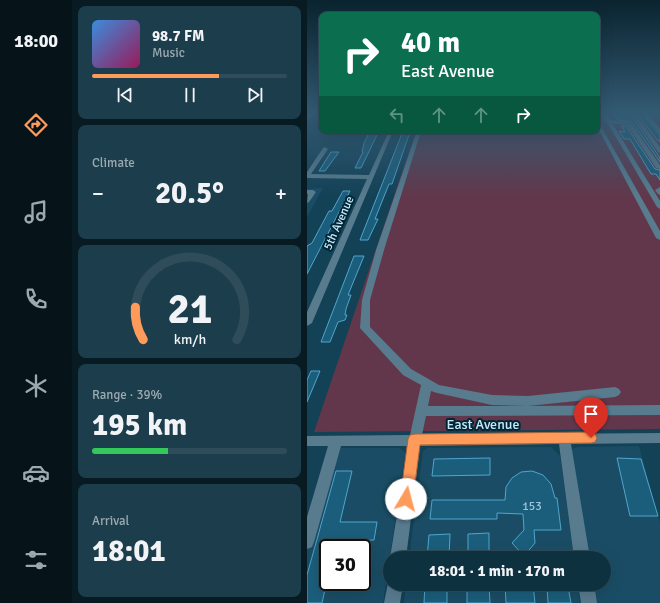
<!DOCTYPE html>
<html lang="en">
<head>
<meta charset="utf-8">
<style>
	body { margin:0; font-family:Signika,sans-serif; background:#1c3d4b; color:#f1f3f6; height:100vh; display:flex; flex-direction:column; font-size:15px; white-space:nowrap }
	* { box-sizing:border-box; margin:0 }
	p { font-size:13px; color:#9ba9b1 }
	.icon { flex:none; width:22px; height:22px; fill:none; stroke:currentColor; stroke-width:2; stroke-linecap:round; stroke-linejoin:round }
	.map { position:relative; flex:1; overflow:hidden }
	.side { display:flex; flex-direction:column; gap:6px; padding:6px; background:#081b23; width:235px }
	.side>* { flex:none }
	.top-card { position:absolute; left:12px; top:12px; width:281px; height:122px; border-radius:8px; box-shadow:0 4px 16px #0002,0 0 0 1px #2e4c59; background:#0b6e4f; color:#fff; overflow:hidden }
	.speed { position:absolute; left:12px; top:539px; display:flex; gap:8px; font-size:20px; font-weight:700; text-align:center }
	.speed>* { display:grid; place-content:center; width:52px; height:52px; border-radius:50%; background:#0e3140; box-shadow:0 4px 16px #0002,0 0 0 1px #2e4c59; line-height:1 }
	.speed .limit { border:2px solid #111; border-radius:6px; background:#fff; color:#111 }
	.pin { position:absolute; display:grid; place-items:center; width:34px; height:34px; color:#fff; margin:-41px -17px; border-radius:50% 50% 50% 0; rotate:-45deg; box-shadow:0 0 4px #0007 }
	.pin .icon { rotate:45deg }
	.me { position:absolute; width:44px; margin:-22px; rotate:8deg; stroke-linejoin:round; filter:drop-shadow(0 0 3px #0008) }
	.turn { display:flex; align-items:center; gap:14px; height:84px; padding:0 16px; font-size:18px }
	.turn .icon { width:52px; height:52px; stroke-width:2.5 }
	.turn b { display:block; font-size:28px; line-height:34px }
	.lanes { display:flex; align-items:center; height:38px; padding:0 16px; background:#0003; justify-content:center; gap:20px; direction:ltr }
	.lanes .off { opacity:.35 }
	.big { font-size:30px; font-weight:700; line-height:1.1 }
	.side .tile { flex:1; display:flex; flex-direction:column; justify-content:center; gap:6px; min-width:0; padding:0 14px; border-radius:8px; background:#1c3d4b }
	.side .dial { align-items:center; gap:0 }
	.dial svg { height:104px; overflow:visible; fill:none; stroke:#2e4c59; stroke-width:7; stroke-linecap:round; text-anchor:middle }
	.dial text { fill:#f1f3f6; stroke:none }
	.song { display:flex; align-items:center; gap:12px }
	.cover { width:48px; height:48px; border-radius:6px; background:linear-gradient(135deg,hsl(210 70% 55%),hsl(330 70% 35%)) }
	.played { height:4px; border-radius:2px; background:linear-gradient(90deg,#ff9b5a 65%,#2e4c59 65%) }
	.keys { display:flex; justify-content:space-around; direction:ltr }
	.heat { display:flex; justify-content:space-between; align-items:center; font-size:22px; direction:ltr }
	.charge { height:6px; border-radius:3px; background:linear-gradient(90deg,#34c759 39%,#2e4c59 0) }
	.trip { position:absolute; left:76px; top:551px; width:228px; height:40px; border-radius:20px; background:#0e3140; box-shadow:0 4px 16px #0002,0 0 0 1px #2e4c59; font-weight:700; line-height:40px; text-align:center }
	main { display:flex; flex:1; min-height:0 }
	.tabs { display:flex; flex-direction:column; width:72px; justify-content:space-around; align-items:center; background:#06141a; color:#9ba9b1 }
	.tabs .icon { width:28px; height:28px }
	.tabs .active { color:#ff9b5a }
	.tabs b { font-size:18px; color:#f1f3f6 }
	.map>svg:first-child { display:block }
	.built { fill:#1a4d65; fill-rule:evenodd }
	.green { fill:#63374b }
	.building { fill:#1b5e7b; stroke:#51a5cd }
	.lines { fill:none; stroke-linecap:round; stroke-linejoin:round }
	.minor { fill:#587b8e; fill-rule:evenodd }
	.route { fill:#ff9b5a; stroke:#a6653a }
	.labels { text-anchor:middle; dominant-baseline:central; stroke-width:4; stroke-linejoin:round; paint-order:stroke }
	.street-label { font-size:12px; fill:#c9e9fa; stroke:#012737 }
	.near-number-label { font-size:12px; fill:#9ec6da }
	.near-street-label { font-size:14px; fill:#c9e9fa; stroke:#012737 }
</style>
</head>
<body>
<main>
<nav class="tabs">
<b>18:00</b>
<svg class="icon active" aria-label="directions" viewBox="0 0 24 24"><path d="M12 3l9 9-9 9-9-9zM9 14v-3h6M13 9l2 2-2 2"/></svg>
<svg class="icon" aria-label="music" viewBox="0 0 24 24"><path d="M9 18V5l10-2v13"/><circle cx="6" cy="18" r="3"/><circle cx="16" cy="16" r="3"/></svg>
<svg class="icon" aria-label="phone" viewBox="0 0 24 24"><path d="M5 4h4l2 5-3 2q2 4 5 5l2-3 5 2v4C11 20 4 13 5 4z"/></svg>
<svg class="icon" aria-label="climate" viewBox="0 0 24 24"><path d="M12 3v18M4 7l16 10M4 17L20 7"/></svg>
<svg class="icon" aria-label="car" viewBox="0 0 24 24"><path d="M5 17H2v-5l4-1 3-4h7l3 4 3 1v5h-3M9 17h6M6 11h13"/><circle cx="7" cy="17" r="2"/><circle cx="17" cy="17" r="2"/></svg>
<svg class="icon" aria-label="filters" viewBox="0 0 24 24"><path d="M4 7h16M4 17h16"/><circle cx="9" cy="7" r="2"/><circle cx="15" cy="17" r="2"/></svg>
</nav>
<section class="side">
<div class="tile">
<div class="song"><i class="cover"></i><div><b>98.7 FM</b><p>Music</p></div></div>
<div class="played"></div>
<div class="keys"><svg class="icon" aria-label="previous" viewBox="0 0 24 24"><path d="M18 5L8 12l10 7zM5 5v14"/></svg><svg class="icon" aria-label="pause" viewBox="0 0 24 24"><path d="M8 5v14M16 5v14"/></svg><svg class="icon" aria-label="next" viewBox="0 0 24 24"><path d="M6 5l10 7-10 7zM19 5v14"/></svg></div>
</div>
<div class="tile"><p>Climate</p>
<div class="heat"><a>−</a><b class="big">20.5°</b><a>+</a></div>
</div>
<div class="tile dial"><svg viewBox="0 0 100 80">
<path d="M14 69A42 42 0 1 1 86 69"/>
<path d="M14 69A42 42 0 0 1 8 44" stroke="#ff9b5a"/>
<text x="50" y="56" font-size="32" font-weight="700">21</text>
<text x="50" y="72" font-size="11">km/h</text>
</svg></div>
<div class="tile"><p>Range · 39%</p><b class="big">195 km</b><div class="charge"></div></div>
<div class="tile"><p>Arrival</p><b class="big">18:01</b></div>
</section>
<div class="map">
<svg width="353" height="603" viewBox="0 0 353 603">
	<rect width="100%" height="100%" fill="#134156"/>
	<!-- built -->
	<path class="built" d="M 16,188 L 0,217 L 0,189 Z
		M 332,446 L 353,523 L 353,603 L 289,603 L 286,584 L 297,584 L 297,558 L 282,558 L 265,457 L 265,449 L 272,447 Z
		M 244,447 L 253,456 L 267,558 L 102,558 L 116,451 L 121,448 Z
		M 29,448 L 92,448 L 96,450 L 98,453 L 76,603 L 0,603 L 0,548 ZM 21,548 L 55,548 L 55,582 L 21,582 Z
		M 99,584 L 270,584 L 273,603 L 97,603 Z"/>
	<!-- green -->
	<path class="green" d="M 290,112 L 353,112 L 353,429 L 7,432 L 109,131 L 290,131 Z"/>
	<!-- building -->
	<path class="building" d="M 306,112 L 322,112 L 353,158 L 353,162 L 325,122 L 311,120 Z
		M 329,112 L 334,112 L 353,135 L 353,141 L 351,141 Z
		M 315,126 L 319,126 L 348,169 L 353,170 L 353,180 L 349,174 L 344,174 L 323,139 L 317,139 L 312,131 L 318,132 Z
		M 63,131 L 72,131 L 54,168 L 48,168 L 56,152 L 55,152 L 57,143 Z
		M 96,131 L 103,132 L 85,184 L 82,184 L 68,219 L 71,219 L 61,240 L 53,240 Z
		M 24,152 L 32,152 L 18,171 L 12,171 Z
		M 36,191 L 43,191 L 0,274 L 0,246 L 5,243 L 22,211 L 25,211 Z
		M 47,256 L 57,256 L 41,295 L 44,295 L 39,309 L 38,315 L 40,315 L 38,320 L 31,322 L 23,342 L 14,342 Z
		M 4,371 L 13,371 L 0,402 L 0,380 Z
		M 183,458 L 183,475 L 125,476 L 127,459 Z
		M 310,458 L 334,459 L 351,516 L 323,516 Z
		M 29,471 L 45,471 L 33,522 L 70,522 L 67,540 L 29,541 L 27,548 L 21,548 L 21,576 L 15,603 L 0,603 L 0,575 Z
		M 225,471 L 236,475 L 244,484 L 248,498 L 250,498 L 254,530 L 227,530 L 228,543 L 217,556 L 205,543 L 217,530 L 216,514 L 190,513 L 190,519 L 123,519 L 125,500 L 198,500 L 199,487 L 205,478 L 214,472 Z
		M 182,533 L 182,558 L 161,558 L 161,534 Z
		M 143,534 L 142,558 L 120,558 L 122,535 Z
		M 118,584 L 140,584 L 140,603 L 117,603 Z
		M 160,584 L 182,584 L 183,603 L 160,603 Z
		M 198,584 L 226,584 L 228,603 L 199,603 Z
		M 240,587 L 261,587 L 264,603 L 241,603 Z"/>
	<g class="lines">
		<!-- minor -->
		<path class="minor" d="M 3,112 L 8,112 L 0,120 L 0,116 Z
			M 294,112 L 298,112 L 303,120 L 324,123 L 353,165 L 353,169 L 349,168 L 320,125 L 305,123 L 353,201 L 353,209 L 350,207 L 300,122 L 294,120 L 298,119 Z
			M 323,112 L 327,112 L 353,147 L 353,153 L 351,152 Z
			M 335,112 L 340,112 L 353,129 L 353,134 Z
			M 290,116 L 292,117 L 295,128 L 353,231 L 353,240 L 349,238 L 291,128 Z
			M 82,131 L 86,131 L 5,323 L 0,326 L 0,312 L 60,179 L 0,178 L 0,172 L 16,148 L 18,147 L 21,149 L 4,174 L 62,175 Z
			M 110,131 L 114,131 L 77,250 L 63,300 L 63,327 L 104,369 L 132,385 L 185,395 L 221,396 L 308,387 L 312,389 L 314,392 L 312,395 L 308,397 L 221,406 L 353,405 L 353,415 L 119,416 L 115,435 L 353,433 L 353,443 L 264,444 L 283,558 L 267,558 L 252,444 L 113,446 L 99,558 L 83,558 L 101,446 L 34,446 L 7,542 L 5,547 L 0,549 L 0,517 L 21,446 L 0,446 L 0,436 L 103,435 L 114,385 L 96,375 L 53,328 L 55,300 L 69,250 ZM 124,391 L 130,393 L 185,405 L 221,406 L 121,406 Z
			M 353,187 L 353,195 L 351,194 L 348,190 Z
			M 0,190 L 6,190 L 9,192 L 2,202 L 0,203 L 1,194 L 0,194 Z
			M 82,578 L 83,584 L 96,584 L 93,603 L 77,603 Z
			M 271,584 L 287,584 L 290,603 L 274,603 Z"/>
	</g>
	<!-- sky -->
	<linearGradient id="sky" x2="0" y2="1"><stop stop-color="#0a242f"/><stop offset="0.57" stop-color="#335a73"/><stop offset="1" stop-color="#335a73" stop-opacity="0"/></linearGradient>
	<rect width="353" height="197" fill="url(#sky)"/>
	<!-- route -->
	<path class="route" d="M 284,432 L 288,434 L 290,438 L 288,442 L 284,443 L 113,445 L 106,499 L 104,504 L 99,506 L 95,504 L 93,499 L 101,439 L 103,435 L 108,434 Z"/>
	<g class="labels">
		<!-- street labels -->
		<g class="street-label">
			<text transform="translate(32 223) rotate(-66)">5th Avenue</text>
		</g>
		<!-- near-number labels -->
		<g class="near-number-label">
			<text x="225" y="506">153</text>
		</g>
		<!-- near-street labels -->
		<g class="near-street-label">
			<text x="176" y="424">East Avenue</text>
		</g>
	</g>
</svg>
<div class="speed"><div class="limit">30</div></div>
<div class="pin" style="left:284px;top:438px;background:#d93025"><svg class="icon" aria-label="arrive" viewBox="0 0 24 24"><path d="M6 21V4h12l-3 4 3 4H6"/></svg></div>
<svg class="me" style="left:99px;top:499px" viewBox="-20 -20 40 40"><circle r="19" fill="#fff"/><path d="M0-13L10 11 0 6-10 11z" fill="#ff9b5a"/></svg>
<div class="trip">18:01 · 1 min · 170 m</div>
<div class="top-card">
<div class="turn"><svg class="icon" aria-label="right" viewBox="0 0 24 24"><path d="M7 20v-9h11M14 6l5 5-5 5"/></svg><div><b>40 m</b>East Avenue</div></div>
<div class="lanes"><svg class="icon off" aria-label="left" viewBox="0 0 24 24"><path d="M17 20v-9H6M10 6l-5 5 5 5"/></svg><svg class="icon off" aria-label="ahead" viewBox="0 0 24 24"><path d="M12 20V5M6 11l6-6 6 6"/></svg><svg class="icon off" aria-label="ahead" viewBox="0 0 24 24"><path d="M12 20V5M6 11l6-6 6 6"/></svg><svg class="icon" aria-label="right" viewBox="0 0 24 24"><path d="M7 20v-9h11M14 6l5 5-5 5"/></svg></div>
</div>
</div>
</main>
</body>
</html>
